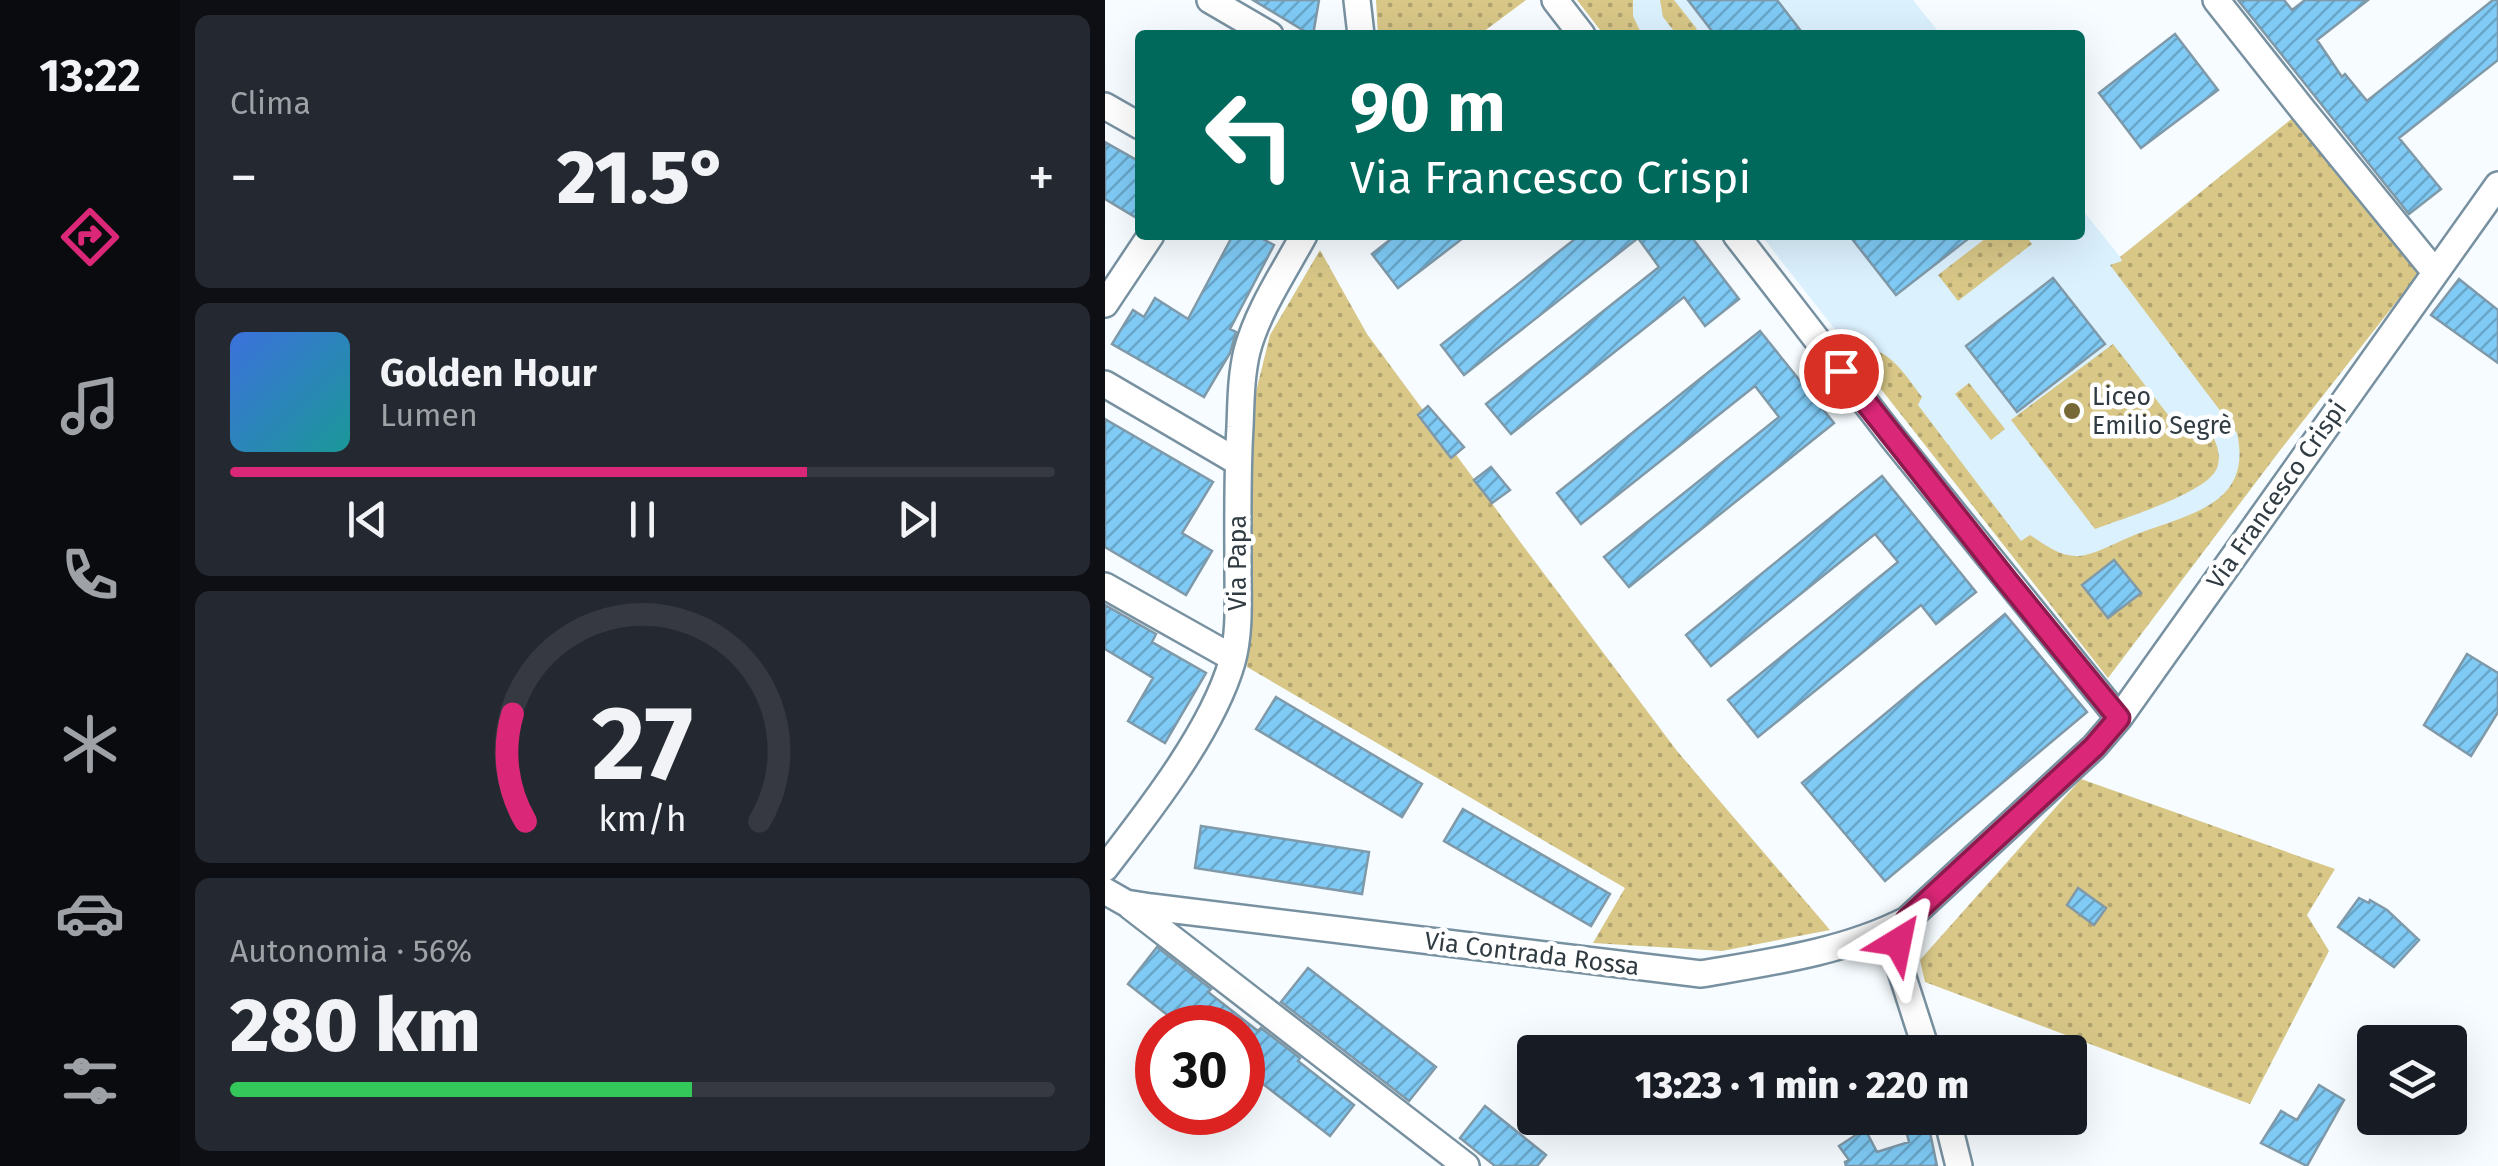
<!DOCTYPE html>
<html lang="it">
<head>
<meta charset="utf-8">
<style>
	body { margin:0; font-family:"Fira Sans",sans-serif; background:#242831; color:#f1f3f6; height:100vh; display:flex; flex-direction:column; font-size:38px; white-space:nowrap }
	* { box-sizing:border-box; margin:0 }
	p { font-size:32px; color:#9ea1a6 }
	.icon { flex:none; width:55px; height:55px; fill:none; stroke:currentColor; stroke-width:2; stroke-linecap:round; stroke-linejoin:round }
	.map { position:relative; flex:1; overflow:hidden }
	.details { display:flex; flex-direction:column; gap:15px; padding:15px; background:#0d0f14; width:925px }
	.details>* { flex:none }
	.hud { position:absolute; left:30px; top:30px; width:950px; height:210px; border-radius:10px; box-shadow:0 10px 40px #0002; background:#00695c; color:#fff; overflow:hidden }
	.controls { position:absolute; left:1252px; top:1025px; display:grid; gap:20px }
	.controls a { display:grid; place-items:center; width:110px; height:110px; border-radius:10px; background:#171b24; box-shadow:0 10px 40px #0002; font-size:50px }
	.speed { position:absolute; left:30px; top:1005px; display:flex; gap:20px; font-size:50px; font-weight:700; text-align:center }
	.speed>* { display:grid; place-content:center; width:130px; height:130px; border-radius:50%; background:#171b24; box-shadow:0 10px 40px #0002; line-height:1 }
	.speed .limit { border:15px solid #d22; background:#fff; color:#111 }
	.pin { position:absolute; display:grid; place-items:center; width:85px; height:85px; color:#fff; margin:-42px; border:5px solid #fff; border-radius:50%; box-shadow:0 2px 10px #0007 }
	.me { position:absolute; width:110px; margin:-55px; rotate:35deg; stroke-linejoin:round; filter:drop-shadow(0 0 8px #0008) }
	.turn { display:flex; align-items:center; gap:35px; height:210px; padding:0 50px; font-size:45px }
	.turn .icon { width:130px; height:130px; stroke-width:2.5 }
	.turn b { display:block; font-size:70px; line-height:85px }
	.big { font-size:75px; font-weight:800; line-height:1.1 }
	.details .tile { flex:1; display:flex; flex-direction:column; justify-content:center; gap:15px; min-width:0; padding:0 35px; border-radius:15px; background:#242831 }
	.details .dial { align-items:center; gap:0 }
	.dial svg { height:260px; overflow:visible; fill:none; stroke:#363941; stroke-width:7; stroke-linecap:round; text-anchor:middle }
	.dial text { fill:#f1f3f6; stroke:none }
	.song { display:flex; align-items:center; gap:30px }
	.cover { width:120px; height:120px; border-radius:15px; background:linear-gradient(135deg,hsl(220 70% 55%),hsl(180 70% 35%)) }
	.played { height:10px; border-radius:5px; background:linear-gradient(90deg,#db2777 70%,#363941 70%) }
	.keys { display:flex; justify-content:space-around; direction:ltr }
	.heat { display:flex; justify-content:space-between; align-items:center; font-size:55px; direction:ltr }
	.charge { height:15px; border-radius:8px; background:linear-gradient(90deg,#34c759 56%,#363941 0) }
	.trip { position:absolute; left:412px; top:1035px; width:570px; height:100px; border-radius:10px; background:#171b24; box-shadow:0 10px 40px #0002; font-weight:800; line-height:100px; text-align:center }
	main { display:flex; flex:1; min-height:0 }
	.tabs { display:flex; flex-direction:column; width:180px; justify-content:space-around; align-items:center; background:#090b0e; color:#9ea1a6 }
	.tabs .icon { width:70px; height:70px }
	.tabs .current { color:#db2777 }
	.tabs b { font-size:45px; color:#f1f3f6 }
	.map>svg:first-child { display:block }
	.built { fill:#dcf1fe }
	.grass { fill:url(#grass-dots) }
	.building { fill:url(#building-hatch); stroke:#7f99a9; stroke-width:2.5 }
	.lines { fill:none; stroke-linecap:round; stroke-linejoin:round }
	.minor-casing { stroke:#7891a1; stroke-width:30 }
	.minor { stroke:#fff; stroke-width:25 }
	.route-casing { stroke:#8e194d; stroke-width:25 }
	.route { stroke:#db2777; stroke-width:18 }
	.poi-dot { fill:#766936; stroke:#fff; stroke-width:4 }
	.labels { text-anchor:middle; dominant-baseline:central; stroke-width:9; stroke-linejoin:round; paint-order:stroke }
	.poi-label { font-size:25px; fill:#303b42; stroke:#fff; text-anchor:start }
	.street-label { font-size:25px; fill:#303b42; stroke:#fff }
</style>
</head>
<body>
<main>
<nav class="tabs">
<b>13:22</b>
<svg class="icon current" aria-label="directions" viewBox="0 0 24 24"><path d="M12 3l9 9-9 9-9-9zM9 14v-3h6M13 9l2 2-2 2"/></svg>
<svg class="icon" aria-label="music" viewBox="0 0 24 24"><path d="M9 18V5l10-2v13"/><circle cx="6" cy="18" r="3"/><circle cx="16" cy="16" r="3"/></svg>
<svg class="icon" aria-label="phone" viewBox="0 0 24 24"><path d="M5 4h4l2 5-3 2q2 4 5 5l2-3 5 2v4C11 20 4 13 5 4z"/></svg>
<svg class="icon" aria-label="climate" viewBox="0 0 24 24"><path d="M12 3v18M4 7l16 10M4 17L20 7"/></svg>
<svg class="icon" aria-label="car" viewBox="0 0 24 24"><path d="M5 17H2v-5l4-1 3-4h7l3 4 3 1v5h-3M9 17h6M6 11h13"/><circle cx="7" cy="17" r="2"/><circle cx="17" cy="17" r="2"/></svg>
<svg class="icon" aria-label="filters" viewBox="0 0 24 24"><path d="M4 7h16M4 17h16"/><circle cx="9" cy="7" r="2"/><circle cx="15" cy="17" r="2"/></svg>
</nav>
<section class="details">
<div class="tile"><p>Clima</p>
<div class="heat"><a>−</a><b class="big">21.5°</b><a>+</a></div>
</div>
<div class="tile">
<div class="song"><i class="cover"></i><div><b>Golden Hour</b><p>Lumen</p></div></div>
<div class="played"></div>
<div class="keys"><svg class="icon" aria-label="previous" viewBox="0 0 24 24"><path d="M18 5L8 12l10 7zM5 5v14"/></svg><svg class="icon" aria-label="pause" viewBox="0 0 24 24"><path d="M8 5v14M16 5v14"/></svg><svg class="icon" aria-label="next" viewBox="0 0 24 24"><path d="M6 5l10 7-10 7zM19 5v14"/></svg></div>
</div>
<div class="tile dial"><svg viewBox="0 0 100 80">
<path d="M14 69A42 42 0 1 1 86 69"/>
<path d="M14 69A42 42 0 0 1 10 36" stroke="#db2777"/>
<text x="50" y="56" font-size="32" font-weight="700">27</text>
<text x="50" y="72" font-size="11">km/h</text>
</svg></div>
<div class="tile"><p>Autonomia · 56%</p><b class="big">280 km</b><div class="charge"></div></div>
</section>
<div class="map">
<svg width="1393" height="1166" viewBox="0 0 1393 1166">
	<defs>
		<pattern id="grass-dots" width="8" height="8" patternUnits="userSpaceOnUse" patternTransform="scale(2.5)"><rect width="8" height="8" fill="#d8c787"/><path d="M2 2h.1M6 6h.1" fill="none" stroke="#b0a370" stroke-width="1.8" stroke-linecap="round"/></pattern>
		<pattern id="building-hatch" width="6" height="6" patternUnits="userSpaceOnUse" patternTransform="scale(2.5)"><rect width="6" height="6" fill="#7fcbf6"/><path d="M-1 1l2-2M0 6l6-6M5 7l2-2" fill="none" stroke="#68a6c9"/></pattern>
	</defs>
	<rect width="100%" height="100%" fill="#f6fcff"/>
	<!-- built -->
	<path class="built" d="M 484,0 L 808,0 L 836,35 L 499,35 Z
		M 975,207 L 1173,453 L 1003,678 L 656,235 L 975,235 Z"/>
	<!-- grass -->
	<path class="grass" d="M 271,0 L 421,0 L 374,35 L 273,35 Z
		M 472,0 L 528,0 L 528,16 L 537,35 L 499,35 Z
		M 555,0 L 569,0 L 592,29 L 585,35 L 572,35 L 558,17 Z
		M 1190,116 L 1314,273 L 1173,453 L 1003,678 L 761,370 L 770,362 L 761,347 C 788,353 800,375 817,397 L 813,405 L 916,541 L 925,535 C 940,545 955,557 974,556 C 990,555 1016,540 1032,534 C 1085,514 1148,504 1132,433 L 1005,265 L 1017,261 L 1015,257 Z
		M 885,235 L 920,235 L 927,244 L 853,301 L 833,275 Z
		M 215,250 L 262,334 L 422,551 L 572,751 L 725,930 L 617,951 L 488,943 L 520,888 L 142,667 L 145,610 L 145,416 L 165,335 Z
		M 1008,344 L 1078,434 L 1090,435 L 1105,430 C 1111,442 1117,455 1112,468 C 1103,493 1016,519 990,529 L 906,420 Z
		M 864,383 L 900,429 L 886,440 L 850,394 Z
		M 976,779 L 1230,869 L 1202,915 L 1224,951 L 1145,1104 L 820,982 L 815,960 Z"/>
	<!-- building -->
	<path class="building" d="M 148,0 L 214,0 L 208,35 L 206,35 Z
		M 583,0 L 672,0 L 699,35 L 610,35 Z
		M 1133,0 L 1179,0 L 1187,10 L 1200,0 L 1263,0 L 1212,40 L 1237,77 L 1240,74 L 1262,101 L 1388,0 L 1393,0 L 1393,60 L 1294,138 L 1336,189 L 1304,214 Z
		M 1070,34 L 1113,90 L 1036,148 L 994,93 Z
		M 0,142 L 35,162 L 35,220 L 0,199 Z
		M 128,235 L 150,235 L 169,245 L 125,329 L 131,332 L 125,353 L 99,397 L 7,344 L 28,310 L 39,317 L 50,298 L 83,319 Z
		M 291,235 L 362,235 L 293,288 L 267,254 Z
		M 475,235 L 585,235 L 634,299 L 600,326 L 579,297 L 406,434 L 381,404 L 554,267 L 533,238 L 359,375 L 336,345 Z
		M 744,235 L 868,235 L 791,295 Z
		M 948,278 L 1000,344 L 912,412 L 861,346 Z
		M 1354,279 L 1393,310 L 1393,363 L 1326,315 Z
		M 655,331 L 729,423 L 524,587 L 499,557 L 674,417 L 650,386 L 476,524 L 452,493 Z
		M 323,406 L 359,447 L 346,458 L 313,415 Z
		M 0,419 L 108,482 L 77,533 L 107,551 L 81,595 L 0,547 Z
		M 386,467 L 405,490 L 387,503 L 369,480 Z
		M 777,476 L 871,592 L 831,624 L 816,605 L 653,737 L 623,700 L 793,562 L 770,534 L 606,666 L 581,635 Z
		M 1009,560 L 1036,593 L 1003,618 L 977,585 Z
		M 0,605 L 51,634 L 47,642 L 101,673 L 60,743 L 23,721 L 48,678 L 0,649 Z
		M 900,614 L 982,712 L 780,881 L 697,783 Z
		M 1362,654 L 1393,673 L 1393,712 L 1366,756 L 1319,725 Z
		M 171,697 L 317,784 L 297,817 L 151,729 Z
		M 358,809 L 505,894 L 486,926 L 339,841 Z
		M 96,826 L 264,852 L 257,894 L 90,868 Z
		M 973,888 L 1001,908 L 989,925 L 962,905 Z
		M 1254,898 L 1264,903 L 1265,900 L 1282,910 L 1314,940 L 1289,967 L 1233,927 Z
		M 52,947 L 106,989 L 103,992 L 153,1031 L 156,1028 L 195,1058 L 193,1061 L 249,1105 L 225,1136 L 158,1084 L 154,1089 L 138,1077 L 138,1028 L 79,1028 L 23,984 Z
		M 203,968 L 331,1067 L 304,1101 L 176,1002 Z
		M 1214,1085 L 1239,1100 L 1202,1166 L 1156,1143 L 1176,1111 L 1192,1120 Z
		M 380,1106 L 441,1155 L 432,1166 L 390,1166 L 355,1138 Z
		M 798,1118 L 822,1118 L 832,1166 L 741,1166 L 740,1162 L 744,1160 L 734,1146 L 760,1129 L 772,1152 L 804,1142 Z"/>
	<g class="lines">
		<defs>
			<path id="minor" d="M 105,0 L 165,35
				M 252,0 L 256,35
				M 450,0 L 477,35
				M 1111,0 L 1198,110 L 1330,272
				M 0,106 L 35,126
				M 631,235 L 788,438 L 1014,718
				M 0,304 L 46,235
				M 0,384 L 133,462
				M 0,586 L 128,658
				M 0,868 C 44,811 107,731 127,662 C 135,633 133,601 133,571 C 133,523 132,475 135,427 C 136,401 136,376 142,351 C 153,310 179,272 199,235
				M 0,891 L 21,903 L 46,907 L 596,974 C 666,962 739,952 802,920
				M 25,906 L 361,1166
				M 822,1052 L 794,965 L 793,943 L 802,920 L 989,747 L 1014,718 L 1393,185
				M 842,1118 L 854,1166"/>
		</defs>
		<!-- minor casing -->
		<use href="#minor" class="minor-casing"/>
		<!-- minor -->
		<use href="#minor" class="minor"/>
	</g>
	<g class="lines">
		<defs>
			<path id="route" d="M 736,371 L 903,582 L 1014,718 L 989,747 L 802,920 L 793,942"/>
		</defs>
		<!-- route casing -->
		<use href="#route" class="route-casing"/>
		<!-- route -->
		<use href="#route" class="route"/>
	</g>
	<!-- markers -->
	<circle class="poi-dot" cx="967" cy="411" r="10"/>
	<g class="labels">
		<!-- poi labels -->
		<g class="poi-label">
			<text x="987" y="397">Liceo<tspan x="987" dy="29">Emilio Segrè</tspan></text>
		</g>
		<!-- street labels -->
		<g class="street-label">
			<text transform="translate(1172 495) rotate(-55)">Via Francesco Crispi</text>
			<text transform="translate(133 563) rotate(-90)">Via Papa</text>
			<text transform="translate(427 954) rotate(7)">Via Contrada Rossa</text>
		</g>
	</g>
</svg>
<div class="controls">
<a><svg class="icon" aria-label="layers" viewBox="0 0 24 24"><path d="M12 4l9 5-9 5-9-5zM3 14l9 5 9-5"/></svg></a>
</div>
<div class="speed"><div class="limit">30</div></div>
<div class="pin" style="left:736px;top:371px;background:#d93025"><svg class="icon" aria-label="arrive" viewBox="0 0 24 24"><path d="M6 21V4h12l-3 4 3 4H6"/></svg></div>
<svg class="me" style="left:793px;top:942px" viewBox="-20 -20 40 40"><path d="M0-17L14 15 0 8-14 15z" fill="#db2777" stroke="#fff" stroke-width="4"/></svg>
<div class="trip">13:23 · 1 min · 220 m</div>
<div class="hud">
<div class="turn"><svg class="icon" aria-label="left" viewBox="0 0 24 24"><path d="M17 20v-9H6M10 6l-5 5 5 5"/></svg><div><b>90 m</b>Via Francesco Crispi</div></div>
</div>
</div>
</main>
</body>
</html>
